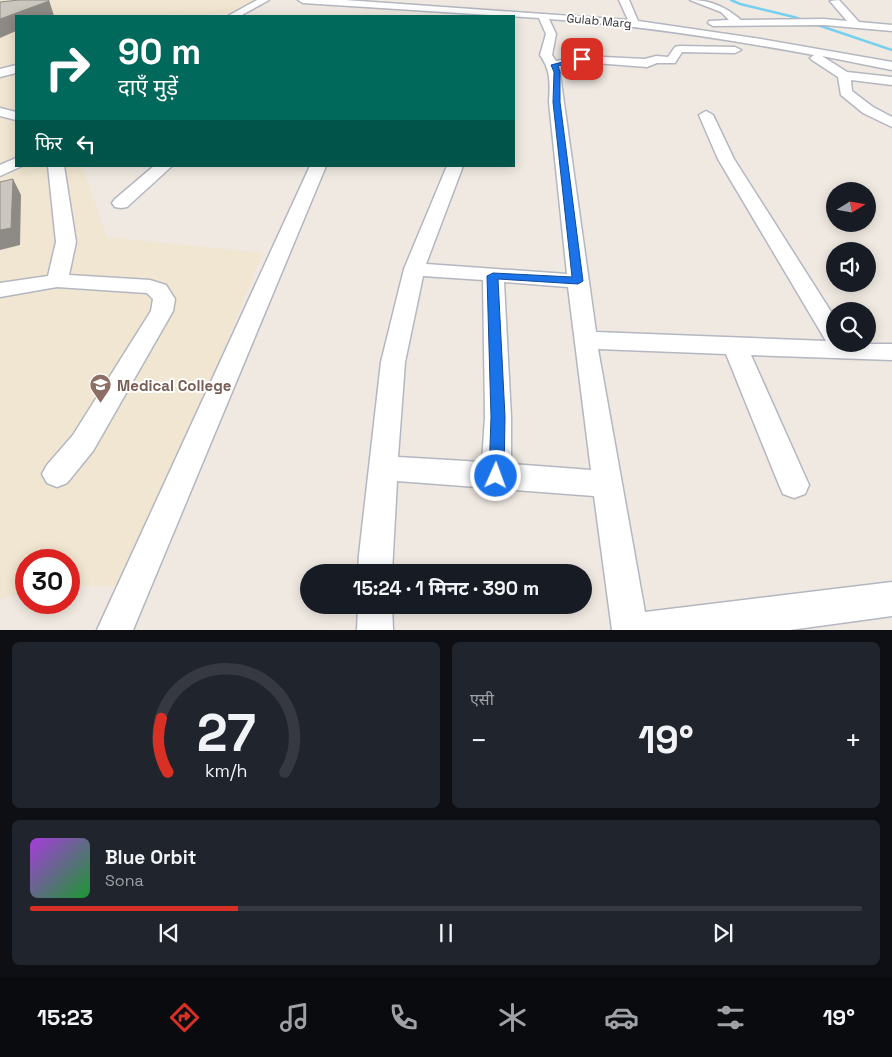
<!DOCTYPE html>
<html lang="hi">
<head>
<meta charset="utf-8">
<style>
	body { margin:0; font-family:"Space Grotesk","Noto Sans Devanagari",sans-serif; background:#20242c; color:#f1f3f6; height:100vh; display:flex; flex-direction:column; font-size:19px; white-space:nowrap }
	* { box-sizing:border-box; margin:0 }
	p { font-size:16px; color:#9ea1a6 }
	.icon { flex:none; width:28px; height:28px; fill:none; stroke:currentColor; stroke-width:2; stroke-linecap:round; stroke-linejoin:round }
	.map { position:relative; height:630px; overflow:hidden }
	.panel { display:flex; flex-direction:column; gap:12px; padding:12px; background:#0d0f14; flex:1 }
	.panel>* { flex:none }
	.banner { position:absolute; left:15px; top:15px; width:500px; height:152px; border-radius:0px; box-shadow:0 2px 12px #0003; background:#00695c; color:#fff; overflow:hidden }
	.needle { width:32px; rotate:79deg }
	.controls { position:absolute; left:826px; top:182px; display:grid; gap:10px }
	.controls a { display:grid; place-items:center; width:50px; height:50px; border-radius:50%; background:#171b24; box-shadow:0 2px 12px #0003; font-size:25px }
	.speed { position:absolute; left:15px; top:549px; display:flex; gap:10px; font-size:25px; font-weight:700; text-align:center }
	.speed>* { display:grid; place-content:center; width:65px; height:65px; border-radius:50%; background:#171b24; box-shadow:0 2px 12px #0003; line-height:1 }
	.speed .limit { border:8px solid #d22; background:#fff; color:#111 }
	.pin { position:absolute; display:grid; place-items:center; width:42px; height:42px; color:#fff; margin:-21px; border-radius:10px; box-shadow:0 2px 8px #0006 }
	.me { position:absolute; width:55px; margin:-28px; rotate:2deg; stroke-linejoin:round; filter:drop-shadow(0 0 4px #0008) }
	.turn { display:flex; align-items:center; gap:18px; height:105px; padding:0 20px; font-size:22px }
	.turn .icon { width:65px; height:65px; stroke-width:2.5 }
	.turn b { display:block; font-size:35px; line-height:42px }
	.then { display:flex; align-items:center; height:48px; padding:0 20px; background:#0003; gap:10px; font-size:19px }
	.big { font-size:38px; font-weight:700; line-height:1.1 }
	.panel .tile { flex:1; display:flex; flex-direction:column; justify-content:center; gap:8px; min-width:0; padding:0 18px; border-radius:8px; background:#20242c }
	.panel .dial { align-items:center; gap:0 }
	.dial svg { height:130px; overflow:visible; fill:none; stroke:#363941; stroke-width:7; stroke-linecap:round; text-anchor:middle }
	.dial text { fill:#f1f3f6; stroke:none }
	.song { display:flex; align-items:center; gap:15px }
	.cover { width:60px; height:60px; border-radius:8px; background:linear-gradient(135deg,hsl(280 70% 55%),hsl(130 70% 35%)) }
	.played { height:5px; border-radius:2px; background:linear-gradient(90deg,#d93025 25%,#363941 25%) }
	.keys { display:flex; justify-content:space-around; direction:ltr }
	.heat { display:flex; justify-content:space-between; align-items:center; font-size:28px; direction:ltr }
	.panel .tiles { flex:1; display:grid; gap:12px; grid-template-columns:1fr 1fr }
	.tile:last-child { grid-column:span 2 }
	.trip { position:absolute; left:300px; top:564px; width:292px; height:50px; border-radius:25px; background:#171b24; box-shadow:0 2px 12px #0003; font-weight:700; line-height:50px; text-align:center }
	.tabs { display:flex; height:80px; justify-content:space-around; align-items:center; background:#090b0e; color:#9ea1a6 }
	.tabs .icon { width:35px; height:35px }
	.tabs .selected { color:#d93025 }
	.tabs b { font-size:22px; color:#f1f3f6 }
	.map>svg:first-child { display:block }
	.education { fill:#f0e6d1 }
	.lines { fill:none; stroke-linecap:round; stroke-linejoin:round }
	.stream { stroke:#75cff0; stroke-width:2.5 }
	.minor-casing { stroke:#b4b7c1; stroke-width:3 }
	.minor { fill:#fff; fill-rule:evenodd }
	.shaded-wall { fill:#8e8b86 }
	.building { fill:#cbc7bf; stroke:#8e8b86 }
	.route { fill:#1a73e8; stroke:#114b97 }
	.labels { text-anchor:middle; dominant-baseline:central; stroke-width:4; stroke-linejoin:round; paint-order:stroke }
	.far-street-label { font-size:12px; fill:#2e2e2e; stroke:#fff }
	.education-label { font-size:15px; font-weight:bold; fill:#785e54; stroke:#fff; text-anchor:start }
</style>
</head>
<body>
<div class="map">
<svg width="892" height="630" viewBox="0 0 892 630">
	<rect width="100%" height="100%" fill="#efe9e1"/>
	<!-- education -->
	<path class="education" d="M 0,0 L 256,0 L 231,14 L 216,13 L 207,16 L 171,14 L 165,16 L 16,16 L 16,166 L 82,166 L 107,237 L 263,253 L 140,554 L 115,586 L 69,586 L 69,560 L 26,560 L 26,592 L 0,599 Z"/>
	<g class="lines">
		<!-- stream -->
		<path class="stream" d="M 731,0 L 740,4 L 794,17 L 892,50"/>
		<defs>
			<path id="minor" d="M 257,0 L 269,0 L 240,16 L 228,16 Z
				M 298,0 L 345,0 L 628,20 L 619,0 L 629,0 L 638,21 L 761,39 L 892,62 L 892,70 L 822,56 L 847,72 L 892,77 L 892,85 L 851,80 L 852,91 L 873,107 L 892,117 L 892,127 L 863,113 L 841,95 L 838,77 L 812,60 L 810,58 L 814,55 C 726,39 638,25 549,19 L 556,34 L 552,55 L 556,61 L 582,56 L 645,59 L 656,56 L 668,57 L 675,47 L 679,46 L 735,47 L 741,50 L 735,53 L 682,52 L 675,63 L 657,63 L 647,67 L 582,62 L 559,67 L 596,332 L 826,341 L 718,159 L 699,115 L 706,111 L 713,115 L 734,159 L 835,318 L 835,344 L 892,344 L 892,360 L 751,355 L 809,485 L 805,494 L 794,498 L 783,494 L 779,485 L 726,354 L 598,349 L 645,612 L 892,582 L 892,616 L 790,630 L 612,630 L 594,496 L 397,481 L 392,572 L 358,572 L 359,555 L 381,362 L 404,269 L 447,166 L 463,166 L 426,264 L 567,274 L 549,102 C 550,84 551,70 540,55 L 546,34 L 539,18 L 303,3 ZM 423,276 L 483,280 L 485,417 L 482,462 L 398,457 L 405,362 ZM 504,282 L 568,287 L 591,470 L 511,464 L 511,417 Z
				M 690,0 C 711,0 726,7 741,20 L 824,19 L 847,21 L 830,1 L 839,0 L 859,22 L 892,25 L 892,31 L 824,25 L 713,26 L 708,23 L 709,21 L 729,20 L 721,12 Z
				M 16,65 L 16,73 L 0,77 L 0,69 Z
				M 0,108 L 16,112 L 16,120 L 0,116 Z
				M 16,158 L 16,166 L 22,166 L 0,176 L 0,165 Z
				M 48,166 L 64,166 L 76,242 L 69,275 L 150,280 L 166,285 L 175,299 L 173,311 L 93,451 L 67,483 L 57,487 L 47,483 L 42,474 L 47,465 L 73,435 L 151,311 L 153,299 L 147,293 L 57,287 L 0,297 L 0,283 L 48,276 L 56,242 Z
				M 154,166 L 172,166 L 127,207 L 121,208 L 115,207 L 112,203 L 115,199 Z
				M 310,166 L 326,166 L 133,630 L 97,630 Z
				M 358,605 L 392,605 L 393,630 L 357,630 Z"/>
		</defs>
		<!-- minor casing -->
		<use href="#minor" class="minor-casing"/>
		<!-- minor -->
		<use href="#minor" class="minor"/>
	</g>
	<!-- shaded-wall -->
	<path class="shaded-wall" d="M 49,0 L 54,16 L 16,16 L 16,31 L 0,38 L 0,19 Z
		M 13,179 L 21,195 L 20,245 L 0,250 L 0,230 Z"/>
	<!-- building -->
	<path class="building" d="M 19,0 L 48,0 L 49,1 L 0,19 L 0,2 Z
		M 13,179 L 11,228 L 0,230 L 0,182 Z"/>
	<!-- route -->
	<path class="route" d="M 582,57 L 584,60 L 558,66 L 560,72 L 560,102 L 583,281 L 578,284 L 498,279 L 505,417 L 504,476 L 502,480 L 496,482 L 491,480 L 489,476 L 491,417 L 487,276 L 493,273 L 572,277 L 553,102 L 554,72 L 551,65 Z"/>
	<!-- icons -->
	<defs>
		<symbol id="university-pin" viewBox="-11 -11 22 30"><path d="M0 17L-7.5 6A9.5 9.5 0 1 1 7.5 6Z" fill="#8d6e63" stroke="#fff"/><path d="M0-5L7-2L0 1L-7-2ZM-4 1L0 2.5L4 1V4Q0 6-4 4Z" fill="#fff"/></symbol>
	</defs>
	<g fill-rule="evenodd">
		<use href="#university-pin" x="88" y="372" width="25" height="34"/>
	</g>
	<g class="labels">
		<!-- far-street labels -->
		<g class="far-street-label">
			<text transform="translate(599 21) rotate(5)">Gulab Marg</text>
		</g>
		<!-- education labels -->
		<g class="education-label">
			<text x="117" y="385">Medical College</text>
		</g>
	</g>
</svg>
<div class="controls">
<a><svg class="needle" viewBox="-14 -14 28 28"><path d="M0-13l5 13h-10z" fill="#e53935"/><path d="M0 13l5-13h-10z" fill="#9ea1a6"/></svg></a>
<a><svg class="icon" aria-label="sound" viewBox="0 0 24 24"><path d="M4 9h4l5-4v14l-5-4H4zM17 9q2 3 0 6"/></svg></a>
<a><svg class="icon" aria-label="search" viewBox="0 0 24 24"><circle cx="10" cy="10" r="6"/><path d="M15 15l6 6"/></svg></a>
</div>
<div class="speed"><div class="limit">30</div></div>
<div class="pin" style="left:582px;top:59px;background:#d93025"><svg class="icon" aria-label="arrive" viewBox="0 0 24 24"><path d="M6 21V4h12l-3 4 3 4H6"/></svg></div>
<svg class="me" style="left:496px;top:476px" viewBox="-20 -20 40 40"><circle r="17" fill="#1a73e8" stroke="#fff" stroke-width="3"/><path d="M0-11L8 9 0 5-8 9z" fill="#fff"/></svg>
<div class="trip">15:24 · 1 मिनट · 390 m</div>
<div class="banner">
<div class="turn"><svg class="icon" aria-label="right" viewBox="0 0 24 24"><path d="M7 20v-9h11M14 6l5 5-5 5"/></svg><div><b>90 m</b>दाएँ मुड़ें</div></div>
<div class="then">फिर<svg class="icon" aria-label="left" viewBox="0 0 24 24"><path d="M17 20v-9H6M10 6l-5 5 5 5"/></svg></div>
</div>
</div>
<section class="panel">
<div class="tiles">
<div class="tile dial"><svg viewBox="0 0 100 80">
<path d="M14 69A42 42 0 1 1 86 69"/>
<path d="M14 69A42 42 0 0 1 10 36" stroke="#d93025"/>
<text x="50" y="56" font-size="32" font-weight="700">27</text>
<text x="50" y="72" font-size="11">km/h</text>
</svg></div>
<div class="tile"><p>एसी</p>
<div class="heat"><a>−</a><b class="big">19°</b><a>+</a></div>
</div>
<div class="tile">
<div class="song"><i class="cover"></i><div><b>Blue Orbit</b><p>Sona</p></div></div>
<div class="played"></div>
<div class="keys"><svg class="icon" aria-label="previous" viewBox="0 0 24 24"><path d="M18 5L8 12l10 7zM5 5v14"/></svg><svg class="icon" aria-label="pause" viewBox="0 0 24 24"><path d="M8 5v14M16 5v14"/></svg><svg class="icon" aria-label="next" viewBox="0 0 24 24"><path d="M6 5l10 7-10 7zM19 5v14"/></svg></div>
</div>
</div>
</section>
<nav class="tabs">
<b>15:23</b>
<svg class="icon selected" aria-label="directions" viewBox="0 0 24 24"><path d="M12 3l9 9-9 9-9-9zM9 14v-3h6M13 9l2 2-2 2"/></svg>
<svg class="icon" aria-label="music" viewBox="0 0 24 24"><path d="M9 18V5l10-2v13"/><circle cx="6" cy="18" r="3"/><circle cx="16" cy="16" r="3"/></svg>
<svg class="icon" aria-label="phone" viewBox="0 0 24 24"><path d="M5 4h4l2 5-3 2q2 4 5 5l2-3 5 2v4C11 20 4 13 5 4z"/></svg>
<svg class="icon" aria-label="climate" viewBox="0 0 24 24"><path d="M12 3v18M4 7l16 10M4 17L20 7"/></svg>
<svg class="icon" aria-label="car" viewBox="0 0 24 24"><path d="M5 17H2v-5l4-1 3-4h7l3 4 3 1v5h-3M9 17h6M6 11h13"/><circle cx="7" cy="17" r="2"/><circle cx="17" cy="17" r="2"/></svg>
<svg class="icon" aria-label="filters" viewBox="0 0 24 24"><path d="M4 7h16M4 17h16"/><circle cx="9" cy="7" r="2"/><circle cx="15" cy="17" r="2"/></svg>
<b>19°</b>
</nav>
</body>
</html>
